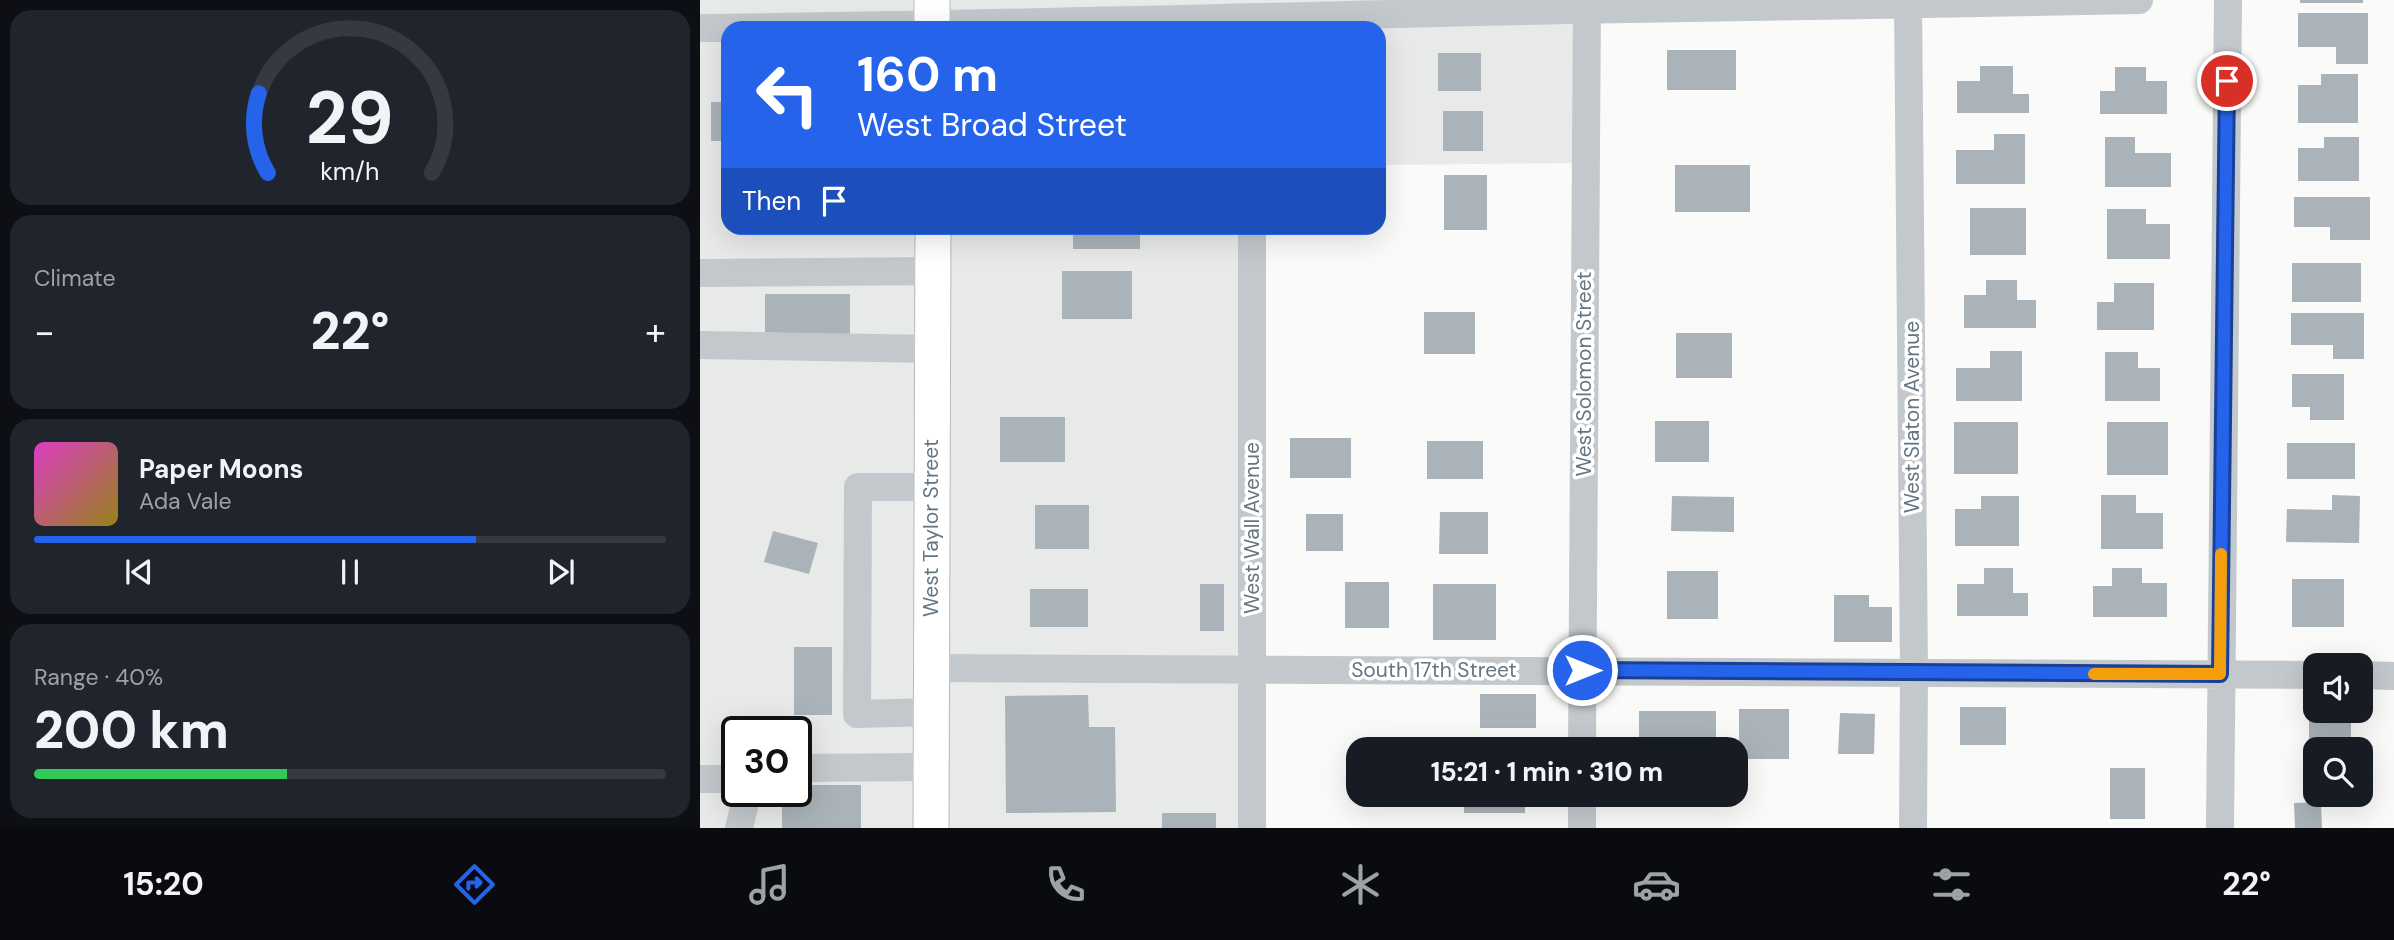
<!DOCTYPE html>
<html lang="en">
<head>
<meta charset="utf-8">
<style>
	body { margin:0; font-family:"DM Sans",sans-serif; background:#20242c; color:#f1f3f6; height:100vh; display:flex; flex-direction:column; font-size:26px; white-space:nowrap }
	* { box-sizing:border-box; margin:0 }
	p { font-size:23px; color:#9ea1a6 }
	.icon { flex:none; width:38px; height:38px; fill:none; stroke:currentColor; stroke-width:2; stroke-linecap:round; stroke-linejoin:round }
	.map { position:relative; flex:1; overflow:hidden }
	.sheet { display:flex; flex-direction:column; gap:10px; padding:10px; background:#0d0f14; width:700px }
	.sheet>* { flex:none }
	.top-card { position:absolute; left:21px; top:21px; width:665px; height:214px; border-radius:21px; box-shadow:0 7px 28px #0002; background:#2563eb; color:#fff; overflow:hidden }
	.tools { position:absolute; left:1603px; top:653px; display:grid; gap:14px }
	.tools a { display:grid; place-items:center; width:70px; height:70px; border-radius:14px; background:#171b24; box-shadow:0 7px 28px #0002; font-size:35px }
	.speed { position:absolute; left:21px; top:716px; display:flex; gap:14px; font-size:35px; font-weight:700; text-align:center }
	.speed>* { display:grid; place-content:center; width:91px; height:91px; border-radius:50%; background:#171b24; box-shadow:0 7px 28px #0002; line-height:1 }
	.speed .limit { border:4px solid #111; border-radius:10px; background:#fff; color:#111 }
	.pin { position:absolute; display:grid; place-items:center; width:60px; height:60px; color:#fff; margin:-30px; border:4px solid #fff; border-radius:50%; box-shadow:0 2px 7px #0007 }
	.me { position:absolute; width:77px; margin:-38px; rotate:90deg; stroke-linejoin:round; filter:drop-shadow(0 0 5px #0008) }
	.turn { display:flex; align-items:center; gap:24px; height:147px; padding:0 21px; font-size:32px }
	.turn .icon { width:91px; height:91px; stroke-width:2.5 }
	.turn b { display:block; font-size:49px; line-height:60px }
	.then { display:flex; align-items:center; height:66px; padding:0 21px; background:#0003; gap:14px; font-size:26px }
	.big { font-size:52px; font-weight:800; line-height:1.1 }
	.sheet .widget { flex:1; display:flex; flex-direction:column; justify-content:center; gap:10px; min-width:0; padding:0 24px; border-radius:21px; background:#20242c }
	.sheet .dial { align-items:center; gap:0 }
	.dial svg { height:182px; overflow:visible; fill:none; stroke:#363941; stroke-width:7; stroke-linecap:round; text-anchor:middle }
	.dial text { fill:#f1f3f6; stroke:none }
	.song { display:flex; align-items:center; gap:21px }
	.cover { width:84px; height:84px; border-radius:10px; background:linear-gradient(135deg,hsl(310 70% 55%),hsl(50 70% 35%)) }
	.played { height:7px; border-radius:4px; background:linear-gradient(90deg,#2563eb 70%,#363941 70%) }
	.keys { display:flex; justify-content:space-around; direction:ltr }
	.heat { display:flex; justify-content:space-between; align-items:center; font-size:38px; direction:ltr }
	.charge { height:10px; border-radius:5px; background:linear-gradient(90deg,#34c759 40%,#363941 0) }
	.trip { position:absolute; left:646px; top:737px; width:402px; height:70px; border-radius:21px; background:#171b24; box-shadow:0 7px 28px #0002; font-weight:800; line-height:70px; text-align:center }
	.dock { display:flex; height:112px; justify-content:space-around; align-items:center; background:#090b0e; color:#9ea1a6 }
	.dock .icon { width:49px; height:49px }
	.dock .on { color:#2563eb }
	.dock b { font-size:32px; color:#f1f3f6 }
	main { display:flex; flex:1; min-height:0 }
	.map>svg:first-child { display:block }
	.built { fill:#e8e9e9; fill-rule:evenodd }
	.building { fill:#aab3b9 }
	.lines { fill:none; stroke-linecap:round; stroke-linejoin:round }
	.major-casing { stroke:#b5babe; stroke-width:37 }
	.minor { stroke:#c3c8cc; stroke-width:28 }
	.major { stroke:#fff; stroke-width:35 }
	.route-casing { stroke:#184099; stroke-width:18 }
	.route { stroke:#2563eb; stroke-width:12 }
	.slow { stroke:#f59e0b; stroke-width:12 }
	.labels { text-anchor:middle; dominant-baseline:central; stroke-width:7; stroke-linejoin:round; paint-order:stroke }
	.street-label { font-size:21px; fill:#657683; stroke:#fff }
</style>
</head>
<body>
<main>
<section class="sheet">
<div class="widget dial"><svg viewBox="0 0 100 80">
<path d="M14 69A42 42 0 1 1 86 69"/>
<path d="M14 69A42 42 0 0 1 10 34" stroke="#2563eb"/>
<text x="50" y="56" font-size="32" font-weight="700">29</text>
<text x="50" y="72" font-size="11">km/h</text>
</svg></div>
<div class="widget"><p>Climate</p>
<div class="heat"><a>−</a><b class="big">22°</b><a>+</a></div>
</div>
<div class="widget">
<div class="song"><i class="cover"></i><div><b>Paper Moons</b><p>Ada Vale</p></div></div>
<div class="played"></div>
<div class="keys"><svg class="icon" aria-label="previous" viewBox="0 0 24 24"><path d="M18 5L8 12l10 7zM5 5v14"/></svg><svg class="icon" aria-label="pause" viewBox="0 0 24 24"><path d="M8 5v14M16 5v14"/></svg><svg class="icon" aria-label="next" viewBox="0 0 24 24"><path d="M6 5l10 7-10 7zM19 5v14"/></svg></div>
</div>
<div class="widget"><p>Range · 40%</p><b class="big">200 km</b><div class="charge"></div></div>
</section>
<div class="map">
<svg width="1694" height="828" viewBox="0 0 1694 828">
	<rect width="100%" height="100%" fill="#fafaf8"/>
	<!-- built -->
	<path class="built" d="M 0,0 L 887,0 L 880,163 L 679,165 L 679,28 L 28,28 L 28,228 L 558,228 L 553,828 L 0,828 ZM 37,732 L 96,732 L 96,791 L 37,791 Z"/>
	<!-- building -->
	<path class="building" d="M 1600,0 L 1663,0 L 1663,3 L 1600,3 Z
		M 1598,13 L 1668,13 L 1668,64 L 1636,64 L 1636,47 L 1598,47 Z
		M 967,50 L 1036,50 L 1036,90 L 967,90 Z
		M 738,53 L 781,53 L 781,91 L 738,91 Z
		M 1280,66 L 1313,66 L 1313,94 L 1329,94 L 1329,113 L 1257,113 L 1257,81 L 1280,81 Z
		M 1415,67 L 1446,67 L 1446,81 L 1467,81 L 1467,114 L 1400,114 L 1400,91 L 1415,91 Z
		M 1621,74 L 1658,74 L 1658,123 L 1598,123 L 1598,85 L 1621,85 Z
		M 11,102 L 28,102 L 28,141 L 11,141 Z
		M 743,111 L 783,111 L 783,151 L 743,151 Z
		M 1294,134 L 1325,134 L 1325,184 L 1256,184 L 1256,150 L 1294,150 Z
		M 1405,137 L 1435,137 L 1435,153 L 1471,153 L 1471,187 L 1405,187 Z
		M 1624,137 L 1659,137 L 1659,181 L 1598,181 L 1598,148 L 1624,148 Z
		M 975,165 L 1050,165 L 1050,212 L 975,212 Z
		M 744,175 L 787,175 L 787,230 L 744,230 Z
		M 1594,197 L 1670,197 L 1670,240 L 1630,240 L 1630,227 L 1594,227 Z
		M 1270,208 L 1326,208 L 1326,255 L 1270,255 Z
		M 1407,209 L 1446,209 L 1446,224 L 1470,224 L 1470,259 L 1407,259 Z
		M 373,228 L 440,228 L 440,249 L 373,249 Z
		M 1592,263 L 1661,263 L 1661,302 L 1592,302 Z
		M 362,271 L 432,271 L 432,319 L 362,319 Z
		M 1286,280 L 1317,280 L 1317,300 L 1336,300 L 1336,328 L 1264,328 L 1264,295 L 1286,295 Z
		M 1414,283 L 1454,283 L 1454,330 L 1397,330 L 1397,302 L 1414,302 Z
		M 65,294 L 150,294 L 150,339 L 65,339 Z
		M 724,312 L 775,312 L 775,354 L 724,354 Z
		M 1591,313 L 1664,313 L 1664,359 L 1633,359 L 1633,345 L 1591,345 Z
		M 976,333 L 1032,333 L 1032,378 L 976,378 Z
		M 1290,351 L 1322,351 L 1322,401 L 1256,401 L 1256,368 L 1290,368 Z
		M 1405,352 L 1438,352 L 1438,368 L 1460,368 L 1460,401 L 1405,401 Z
		M 1592,374 L 1644,374 L 1644,420 L 1610,420 L 1610,407 L 1592,407 Z
		M 300,417 L 365,417 L 365,462 L 300,462 Z
		M 955,421 L 1009,421 L 1009,462 L 955,462 Z
		M 1254,422 L 1318,422 L 1318,474 L 1254,474 Z
		M 1407,422 L 1468,422 L 1468,475 L 1407,475 Z
		M 590,438 L 651,438 L 651,478 L 590,478 Z
		M 727,441 L 783,441 L 783,479 L 727,479 Z
		M 1587,443 L 1655,443 L 1655,479 L 1587,479 Z
		M 1401,495 L 1436,495 L 1436,513 L 1463,513 L 1463,549 L 1401,549 Z
		M 1632,495 L 1660,496 L 1659,543 L 1586,542 L 1587,509 L 1632,510 Z
		M 972,496 L 1034,497 L 1034,532 L 971,531 Z
		M 1281,496 L 1319,496 L 1319,546 L 1255,546 L 1255,509 L 1281,509 Z
		M 335,505 L 389,505 L 389,549 L 335,549 Z
		M 740,512 L 788,512 L 788,554 L 739,554 Z
		M 606,514 L 643,514 L 643,551 L 606,551 Z
		M 73,531 L 118,543 L 109,574 L 64,562 Z
		M 1284,568 L 1313,568 L 1313,593 L 1328,593 L 1328,616 L 1257,616 L 1257,584 L 1284,584 Z
		M 1412,568 L 1442,568 L 1442,583 L 1467,583 L 1467,617 L 1393,617 L 1393,586 L 1412,586 Z
		M 967,571 L 1018,571 L 1018,619 L 967,619 Z
		M 1592,579 L 1644,579 L 1644,627 L 1592,627 Z
		M 645,582 L 689,582 L 689,628 L 645,628 Z
		M 500,584 L 524,584 L 524,631 L 500,631 Z
		M 733,584 L 796,584 L 796,640 L 733,640 Z
		M 330,589 L 388,589 L 388,627 L 330,627 Z
		M 1134,595 L 1169,595 L 1169,607 L 1192,607 L 1192,642 L 1134,642 Z
		M 94,647 L 132,647 L 132,715 L 94,715 Z
		M 780,694 L 836,694 L 836,728 L 780,728 Z
		M 388,695 L 389,727 L 415,727 L 416,812 L 306,813 L 305,696 Z
		M 1260,707 L 1306,707 L 1306,745 L 1260,745 Z
		M 1039,709 L 1089,709 L 1089,759 L 1039,759 Z
		M 939,711 L 1016,711 L 1016,749 L 939,749 Z
		M 1140,713 L 1175,714 L 1174,754 L 1138,754 Z
		M 1609,716 L 1651,716 L 1651,749 L 1615,749 L 1615,762 L 1609,762 Z
		M 1410,768 L 1445,768 L 1445,819 L 1410,819 Z
		M 96,785 L 161,785 L 161,828 L 82,828 L 82,791 L 96,791 Z
		M 764,794 L 825,794 L 825,813 L 764,813 Z
		M 1621,802 L 1622,828 L 1595,828 L 1594,803 Z
		M 462,813 L 516,813 L 516,828 L 462,828 Z"/>
	<g class="lines">
		<defs>
			<path id="major" d="M 232,28 L 232,0
				M 231,828 L 233,228"/>
		</defs>
		<!-- major casing -->
		<use href="#major" class="major-casing"/>
		<!-- minor -->
		<path class="minor" d="M 1208,0 L 1214,673 L 1213,828
			M 0,28 C 289,25 579,16 868,10 C 1058,6 1249,5 1439,0
			M 0,273 L 233,271
			M 0,345 L 232,349
			M 231,668 L 1615,675
			M 1661,675 L 1694,676
			M 231,712 L 157,714 L 158,487 L 231,487
			M 882,749 L 887,0
			M 96,768 L 231,767
			M 0,779 L 37,779
			M 39,828 L 48,791
			M 552,828 L 552,228
			M 882,828 L 882,794
			M 1520,828 L 1528,0"/>
		<!-- major -->
		<use href="#major" class="major"/>
	</g>
	<g class="lines">
		<defs>
			<path id="route" d="M 882,670 L 1520,674 L 1527,81"/>
		</defs>
		<!-- route casing -->
		<use href="#route" class="route-casing"/>
		<!-- route -->
		<use href="#route" class="route"/>
		<!-- slow -->
		<path class="slow" d="M 1394,674 L 1520,674 L 1521,554"/>
	</g>
	<g class="labels">
		<!-- street labels -->
		<g class="street-label">
			<text transform="translate(884 374) rotate(-90)">West Solomon Street</text>
			<text transform="translate(1212 417) rotate(-90)">West Slaton Avenue</text>
			<text transform="translate(231 528) rotate(-90)">West Taylor Street</text>
			<text transform="translate(552 528) rotate(-90)">West Wall Avenue</text>
			<text x="734" y="670">South 17th Street</text>
		</g>
	</g>
</svg>
<div class="tools">
<a><svg class="icon" aria-label="sound" viewBox="0 0 24 24"><path d="M4 9h4l5-4v14l-5-4H4zM17 9q2 3 0 6"/></svg></a>
<a><svg class="icon" aria-label="search" viewBox="0 0 24 24"><circle cx="10" cy="10" r="6"/><path d="M15 15l6 6"/></svg></a>
</div>
<div class="speed"><div class="limit">30</div></div>
<div class="pin" style="left:1527px;top:81px;background:#d93025"><svg class="icon" aria-label="arrive" viewBox="0 0 24 24"><path d="M6 21V4h12l-3 4 3 4H6"/></svg></div>
<svg class="me" style="left:882px;top:670px" viewBox="-20 -20 40 40"><circle r="17" fill="#2563eb" stroke="#fff" stroke-width="3"/><path d="M0-11L8 9 0 5-8 9z" fill="#fff"/></svg>
<div class="trip">15:21 · 1 min · 310 m</div>
<div class="top-card">
<div class="turn"><svg class="icon" aria-label="left" viewBox="0 0 24 24"><path d="M17 20v-9H6M10 6l-5 5 5 5"/></svg><div><b>160 m</b>West Broad Street</div></div>
<div class="then">Then<svg class="icon" aria-label="arrive" viewBox="0 0 24 24"><path d="M6 21V4h12l-3 4 3 4H6"/></svg></div>
</div>
</div>
</main>
<nav class="dock">
<b>15:20</b>
<svg class="icon on" aria-label="directions" viewBox="0 0 24 24"><path d="M12 3l9 9-9 9-9-9zM9 14v-3h6M13 9l2 2-2 2"/></svg>
<svg class="icon" aria-label="music" viewBox="0 0 24 24"><path d="M9 18V5l10-2v13"/><circle cx="6" cy="18" r="3"/><circle cx="16" cy="16" r="3"/></svg>
<svg class="icon" aria-label="phone" viewBox="0 0 24 24"><path d="M5 4h4l2 5-3 2q2 4 5 5l2-3 5 2v4C11 20 4 13 5 4z"/></svg>
<svg class="icon" aria-label="climate" viewBox="0 0 24 24"><path d="M12 3v18M4 7l16 10M4 17L20 7"/></svg>
<svg class="icon" aria-label="car" viewBox="0 0 24 24"><path d="M5 17H2v-5l4-1 3-4h7l3 4 3 1v5h-3M9 17h6M6 11h13"/><circle cx="7" cy="17" r="2"/><circle cx="17" cy="17" r="2"/></svg>
<svg class="icon" aria-label="filters" viewBox="0 0 24 24"><path d="M4 7h16M4 17h16"/><circle cx="9" cy="7" r="2"/><circle cx="15" cy="17" r="2"/></svg>
<b>22°</b>
</nav>
</body>
</html>
